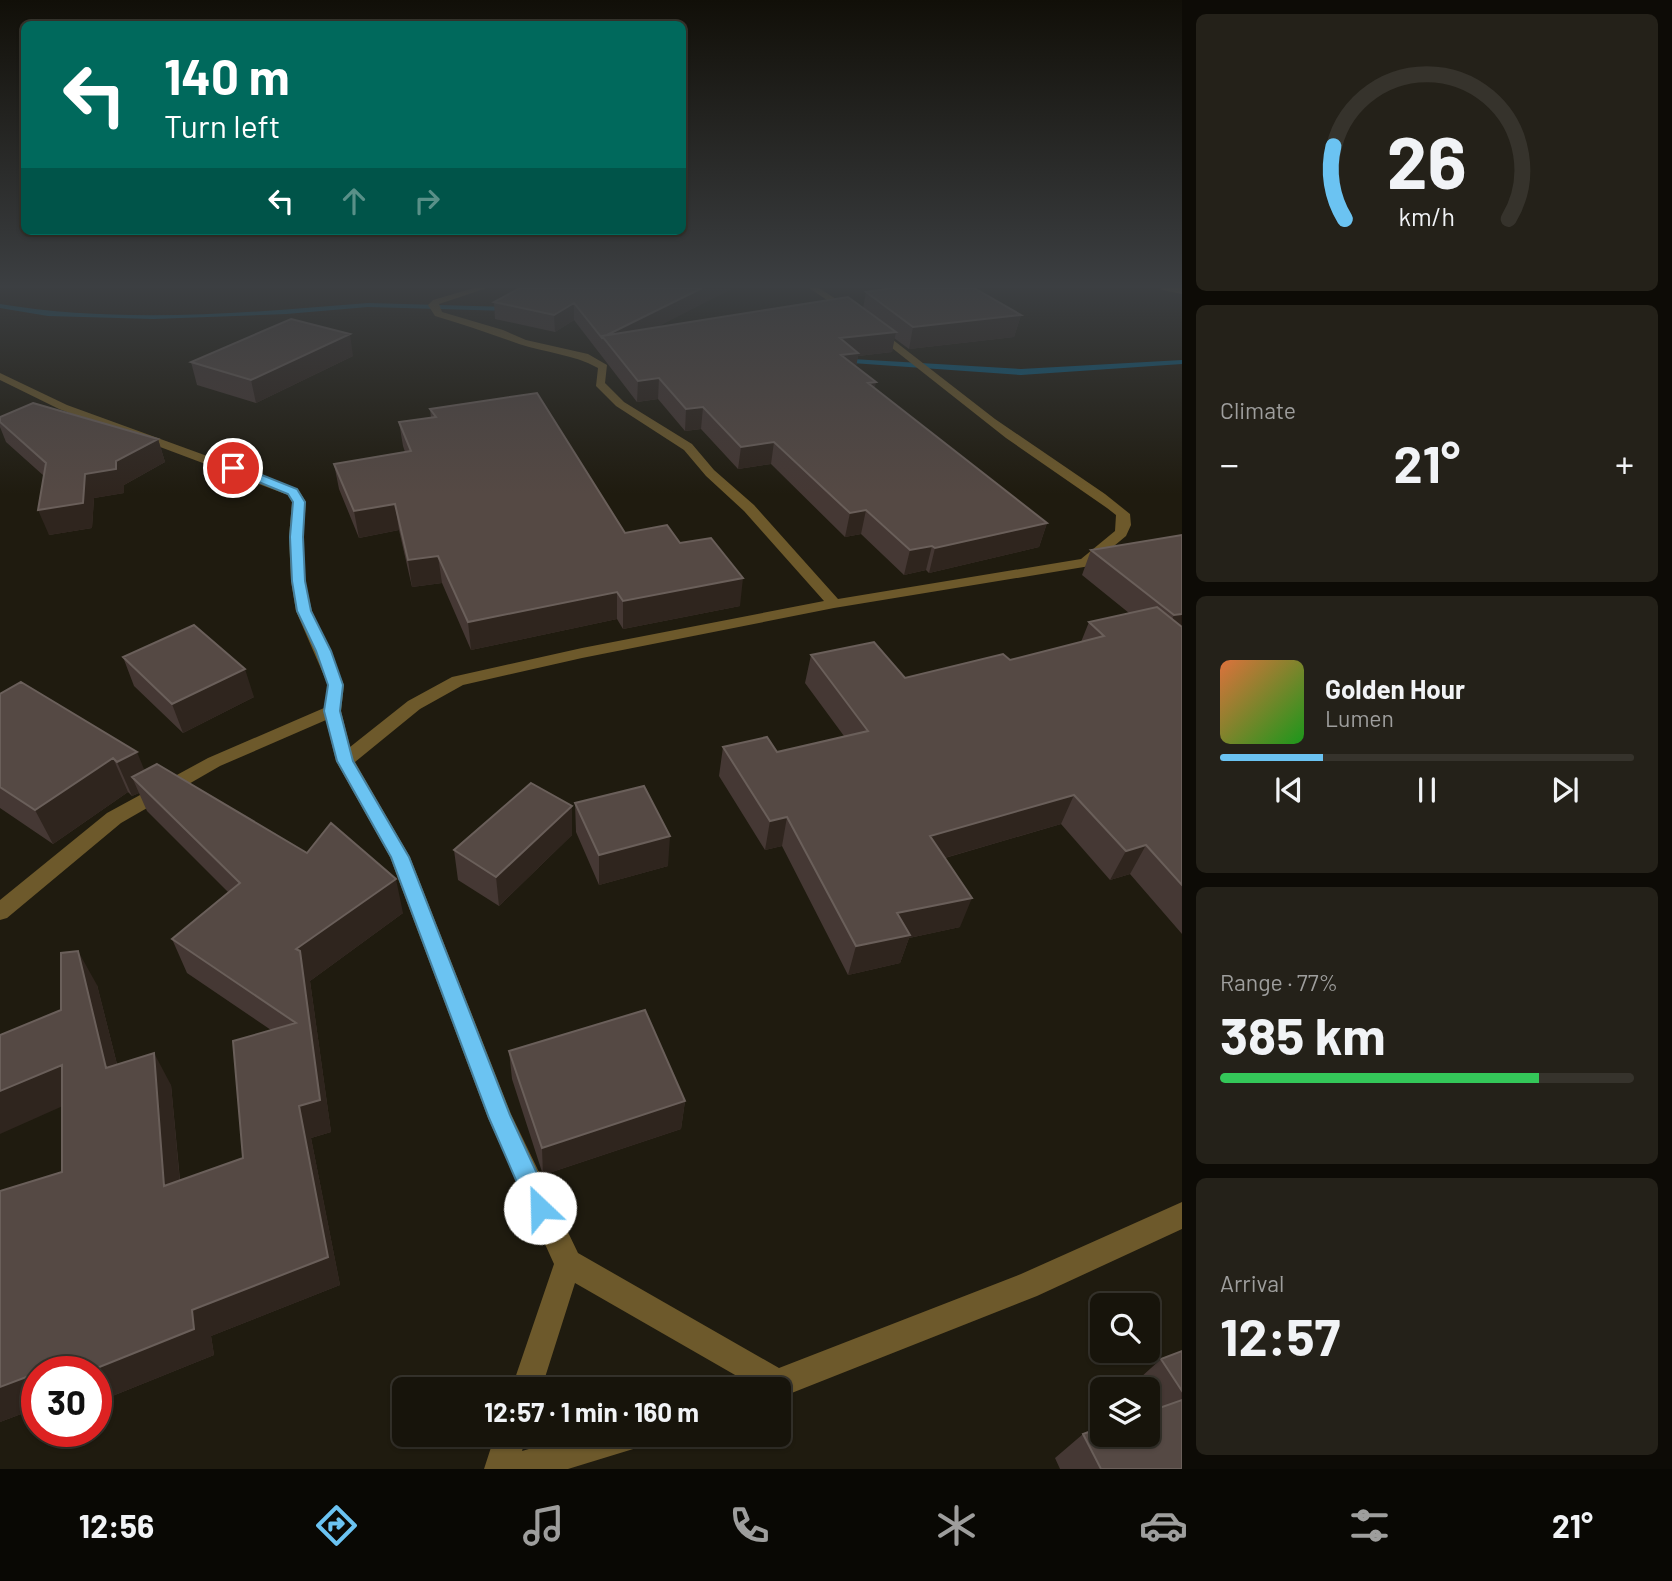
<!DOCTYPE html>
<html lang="en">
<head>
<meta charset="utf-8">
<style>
	body { margin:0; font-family:Barlow,sans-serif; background:#242119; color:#f1f3f6; height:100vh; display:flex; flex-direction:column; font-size:26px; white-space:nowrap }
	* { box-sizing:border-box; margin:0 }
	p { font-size:23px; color:#9e9e9d }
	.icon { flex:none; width:38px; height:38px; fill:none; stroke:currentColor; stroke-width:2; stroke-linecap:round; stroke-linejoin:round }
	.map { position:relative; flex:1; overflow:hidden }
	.side { display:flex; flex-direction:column; gap:14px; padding:14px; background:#0d0b06; width:490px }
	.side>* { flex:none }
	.hud { position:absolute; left:21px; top:21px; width:665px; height:214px; border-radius:10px; box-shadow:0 2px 5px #0004,0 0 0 2px #36332c; background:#00695c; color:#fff; overflow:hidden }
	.controls { position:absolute; left:1090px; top:1293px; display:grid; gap:14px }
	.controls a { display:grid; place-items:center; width:70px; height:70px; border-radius:10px; background:#17140b; box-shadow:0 2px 5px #0004,0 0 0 2px #36332c; font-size:35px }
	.speed { position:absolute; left:21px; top:1356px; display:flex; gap:14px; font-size:35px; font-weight:700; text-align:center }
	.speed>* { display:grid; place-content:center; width:91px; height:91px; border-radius:50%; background:#17140b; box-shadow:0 2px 5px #0004,0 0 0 2px #36332c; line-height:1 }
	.speed .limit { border:10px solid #d22; background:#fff; color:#111 }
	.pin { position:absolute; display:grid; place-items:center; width:60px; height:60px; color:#fff; margin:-30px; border:4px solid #fff; border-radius:50%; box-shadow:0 2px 7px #0007 }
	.me { position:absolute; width:77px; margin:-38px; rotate:336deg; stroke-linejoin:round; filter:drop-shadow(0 0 5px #0008) }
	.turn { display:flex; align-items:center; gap:24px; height:147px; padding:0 28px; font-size:32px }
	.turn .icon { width:91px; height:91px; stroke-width:2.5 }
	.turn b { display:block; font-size:49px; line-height:60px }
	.lanes { display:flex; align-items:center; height:66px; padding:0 28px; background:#0003; justify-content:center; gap:35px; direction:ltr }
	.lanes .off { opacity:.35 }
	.big { font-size:52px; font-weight:700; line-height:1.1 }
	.side .widget { flex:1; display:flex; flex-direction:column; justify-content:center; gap:10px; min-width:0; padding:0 24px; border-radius:10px; background:#242119 }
	.side .dial { align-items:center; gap:0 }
	.dial svg { height:182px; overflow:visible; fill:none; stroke:#36332c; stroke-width:7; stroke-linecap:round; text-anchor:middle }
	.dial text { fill:#f1f3f6; stroke:none }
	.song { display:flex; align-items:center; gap:21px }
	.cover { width:84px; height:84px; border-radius:10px; background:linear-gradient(135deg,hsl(20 70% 55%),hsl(120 70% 35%)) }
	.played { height:7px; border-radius:4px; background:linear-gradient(90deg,#6bc3f2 25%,#36332c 25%) }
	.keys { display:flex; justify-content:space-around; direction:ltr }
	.heat { display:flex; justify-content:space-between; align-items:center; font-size:38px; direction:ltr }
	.charge { height:10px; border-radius:5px; background:linear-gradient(90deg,#34c759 77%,#36332c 0) }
	.trip { position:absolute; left:392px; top:1377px; width:399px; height:70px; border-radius:10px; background:#17140b; box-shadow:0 2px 5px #0004,0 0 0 2px #36332c; font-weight:700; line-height:70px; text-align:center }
	.tabs { display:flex; height:112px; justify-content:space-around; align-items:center; background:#090804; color:#9e9e9d }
	.tabs .icon { width:49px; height:49px }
	.tabs .current { color:#6bc3f2 }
	.tabs b { font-size:32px; color:#f1f3f6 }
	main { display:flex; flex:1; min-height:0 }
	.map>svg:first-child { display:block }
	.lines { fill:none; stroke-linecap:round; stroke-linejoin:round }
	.stream { fill:#055d82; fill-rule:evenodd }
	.minor { fill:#6d592b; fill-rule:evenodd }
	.wall { fill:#453834 }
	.shaded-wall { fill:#2f251e }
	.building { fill:#554944; stroke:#6a5f5a; stroke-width:2 }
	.route { fill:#6bc3f2; stroke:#467f9d; stroke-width:2 }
</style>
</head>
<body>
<main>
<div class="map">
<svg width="1182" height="1469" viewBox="0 0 1182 1469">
	<rect width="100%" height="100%" fill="#1f1b0f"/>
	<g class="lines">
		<!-- stream -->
		<path class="stream" d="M 368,303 L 512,307 L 516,309 L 512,311 L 368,307 L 286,314 L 153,319 L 48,316 L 0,308 L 0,304 C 121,324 247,313 368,303 Z
			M 835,358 L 1021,369 L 1182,360 L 1182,364 L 1021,375 L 838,362 L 834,360 Z"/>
		<!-- minor -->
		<path class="minor" d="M 474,288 L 487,288 L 439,304 L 442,312 L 503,330 L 526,340 L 588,354 L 607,365 L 605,383 L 624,402 L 692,444 L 714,470 L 754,505 L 838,599 L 1081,559 L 1115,531 L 1116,515 L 1107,508 L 1006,438 L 873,333 L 873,329 L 879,329 L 995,419 L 1105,494 L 1130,514 L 1131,525 L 1126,536 L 1090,566 L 834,608 L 582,658 L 463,685 L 420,709 L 355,762 L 410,857 L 511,1114 L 578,1253 L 779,1368 L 1021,1274 L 1182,1202 L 1182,1229 L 1037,1296 L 779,1398 L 779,1390 L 746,1390 L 749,1383 L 575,1283 L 541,1390 L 511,1390 L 554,1264 L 488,1118 L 390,857 L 336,761 L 326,720 L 220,766 L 121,823 L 7,918 L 0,920 L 0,900 L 107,813 L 208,758 L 324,708 L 328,685 L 296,611 L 291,581 L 289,537 L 292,502 L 288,495 L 59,409 L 0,380 L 0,373 L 67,405 L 298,489 L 306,502 L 303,537 L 305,581 L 312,611 L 344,685 L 341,711 L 350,747 L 408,701 L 452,677 L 582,648 L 824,601 L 744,511 L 706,476 L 684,450 L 616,406 L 596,386 L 598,368 C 573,354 546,353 519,344 C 491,334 463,324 435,316 L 428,305 L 433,300 Z
			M 809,288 L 819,288 L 856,312 L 848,314 Z
			M 1161,288 L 1182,288 L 1182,294 L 1162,290 Z
			M 495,1435 L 527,1435 L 522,1451 L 577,1435 L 648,1435 L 643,1446 L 568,1469 L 484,1469 Z"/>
	</g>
	<!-- wall -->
	<path class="wall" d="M 520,288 L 733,288 L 656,327 L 863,308 L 866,292 L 1021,315 L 1014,337 L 909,349 L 894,338 L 892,352 L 858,356 L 856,366 L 876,382 L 874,388 L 1047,523 L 1039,547 L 929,573 L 926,570 L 904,575 L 861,534 L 845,537 L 771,464 L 738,469 L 701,429 L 685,431 L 658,399 L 637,402 L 574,320 L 555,332 L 495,319 L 494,302 Z
		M 353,356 L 256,403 L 197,385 L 191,362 Z
		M 430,409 L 625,533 L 680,543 L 740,606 L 623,629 L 617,619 L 471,650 L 442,583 L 412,587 L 399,530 L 359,538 L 339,489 L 334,464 L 405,452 L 403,446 L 399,422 L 431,418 Z
		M 0,417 L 158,439 L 165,462 L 124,485 L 124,493 L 94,498 L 92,528 L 49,535 L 44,476 L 6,442 L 0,427 Z
		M 1182,535 L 1182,934 L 1130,874 L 1110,880 L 1061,824 L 945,858 L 960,927 L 909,938 L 900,963 L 848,975 L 782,846 L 765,850 L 719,776 L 723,747 L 777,752 L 844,736 L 805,683 L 811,655 L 905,678 L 1010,660 L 1081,642 L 1089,622 L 1129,613 L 1082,575 L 1091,550 Z
		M 123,657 L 254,697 L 183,733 L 134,686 Z
		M 0,694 L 145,770 L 403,913 L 310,981 L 331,1132 L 311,1138 L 340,1285 L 211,1336 L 214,1355 L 105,1399 L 96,1372 L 37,1372 L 37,1408 L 0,1422 L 62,1172 L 61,1010 L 97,985 L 117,1064 L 171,1085 L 180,1180 L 243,1158 L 271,1030 L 187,973 L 172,939 L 228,892 L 147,811 L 139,793 L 132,796 L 128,792 L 53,844 L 0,808 Z
		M 575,803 L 668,866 L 599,885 L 576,832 Z
		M 572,806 L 572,835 L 499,906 L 458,880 L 454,850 Z
		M 509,1051 L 685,1101 L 681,1129 L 543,1175 L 512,1079 Z
		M 1182,1351 L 1182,1469 L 1060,1469 L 1055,1458 L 1083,1434 L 1148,1435 L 1148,1390 L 1132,1390 L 1130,1387 L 1161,1359 Z"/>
	<!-- shaded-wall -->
	<path class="shaded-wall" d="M 702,288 L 733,288 L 613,350 L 603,337 Z
		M 574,303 L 574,320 L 555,332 L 554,315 Z
		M 1021,315 L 1014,337 L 909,349 L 913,327 Z
		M 896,332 L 892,352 L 858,356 L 855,373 L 838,375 L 840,338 Z
		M 350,334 L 353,356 L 256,403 L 251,380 Z
		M 659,378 L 658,399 L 637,402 L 638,381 Z
		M 876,382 L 871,403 L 868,383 Z
		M 703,407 L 701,429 L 685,431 L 686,409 Z
		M 158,439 L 165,462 L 124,485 L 124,493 L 94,498 L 92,528 L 49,535 L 38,510 L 85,474 L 116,461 Z
		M 774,442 L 771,464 L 738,469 L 741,447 Z
		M 395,504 L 399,530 L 359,538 L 354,511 Z
		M 866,510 L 861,534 L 845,537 L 850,513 Z
		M 1047,523 L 1039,547 L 929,573 L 935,548 Z
		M 932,546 L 926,570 L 904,575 L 910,550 Z
		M 438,556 L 442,583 L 412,587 L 408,560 Z
		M 743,578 L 740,606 L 623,629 L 623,601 Z
		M 617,592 L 617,619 L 471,650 L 468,622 Z
		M 1182,614 L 1182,637 L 1162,641 L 1174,615 Z
		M 245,669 L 254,697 L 183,733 L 172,704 Z
		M 137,752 L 151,786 L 132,777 L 139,793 L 132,796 L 117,762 Z
		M 113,758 L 128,792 L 53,844 L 35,810 Z
		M 1074,795 L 1061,824 L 920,865 L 930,836 Z
		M 572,806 L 572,835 L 499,906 L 496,877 Z
		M 787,817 L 782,846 L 765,850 L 770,821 Z
		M 670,836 L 668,866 L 599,885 L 599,855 Z
		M 1146,845 L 1130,874 L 1110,880 L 1126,851 Z
		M 396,879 L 403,913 L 310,981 L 331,1132 L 311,1138 L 340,1285 L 211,1336 L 214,1355 L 105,1399 L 96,1391 L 96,1372 L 40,1372 L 192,1310 L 299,1106 L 296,949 Z
		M 972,898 L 960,927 L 909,938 L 900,963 L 848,975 L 856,946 L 897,913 Z
		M 78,951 L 97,985 L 126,1100 L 106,1068 Z
		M 154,1053 L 171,1085 L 183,1216 L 164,1186 Z
		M 62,1065 L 83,1097 L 0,1134 L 0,1091 Z
		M 685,1101 L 681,1129 L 543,1175 L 542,1148 Z
		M 37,1373 L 37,1408 L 0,1422 L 0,1387 Z"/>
	<!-- building -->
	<path class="building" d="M 520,288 L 702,288 L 607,335 L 602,336 L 603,337 L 602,338 L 574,303 L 554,315 L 494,302 Z
		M 893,288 L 974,288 L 1021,315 L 913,327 L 866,292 Z
		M 848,297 L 896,332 L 840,338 L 858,353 L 841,355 L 876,382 L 868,383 L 1047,523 L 935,548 L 932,546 L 910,550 L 866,510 L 850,513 L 774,442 L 741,447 L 703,407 L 686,409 L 659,378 L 638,381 L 602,336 Z
		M 291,319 L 350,334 L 251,380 L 191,362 Z
		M 537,393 L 625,533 L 667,525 L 680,543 L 711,538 L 743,578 L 623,601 L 617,592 L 468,622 L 438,556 L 408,560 L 395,504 L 354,511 L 334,464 L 411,451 L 399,422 L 436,417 L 430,409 Z
		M 33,403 L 158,439 L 116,461 L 116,469 L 85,474 L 83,503 L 38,510 L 46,463 L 0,422 L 0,417 Z
		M 1182,535 L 1182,614 L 1174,615 L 1091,550 Z
		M 1157,607 L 1182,627 L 1182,885 L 1146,845 L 1126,851 L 1074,795 L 930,836 L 972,898 L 897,913 L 910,935 L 856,946 L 787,817 L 770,821 L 723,747 L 767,737 L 777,752 L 868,731 L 811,655 L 874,642 L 905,678 L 1003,654 L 1010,660 L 1104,636 L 1089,622 Z
		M 194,625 L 245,669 L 172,704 L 123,657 Z
		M 21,682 L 137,752 L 117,762 L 113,758 L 35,810 L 0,787 L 0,694 Z
		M 157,764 L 307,853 L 331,823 L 396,879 L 296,949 L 300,951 L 320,1100 L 299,1106 L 328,1257 L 192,1310 L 194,1329 L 87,1372 L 79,1372 L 79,1358 L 40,1372 L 37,1372 L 37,1373 L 0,1387 L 0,1191 L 62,1172 L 62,1065 L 0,1091 L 0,1035 L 61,1010 L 61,953 L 78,951 L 106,1068 L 154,1053 L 164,1186 L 243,1158 L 233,1041 L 296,1023 L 172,939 L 240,883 L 132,777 Z
		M 531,783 L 572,806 L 496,877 L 454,850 Z
		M 644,786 L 670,836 L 599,855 L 575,803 Z
		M 645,1010 L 685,1101 L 542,1148 L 509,1051 Z
		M 1182,1351 L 1182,1391 L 1161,1359 Z
		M 1182,1400 L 1182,1469 L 1101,1469 L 1083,1434 L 1102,1427 L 1102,1435 L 1148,1435 L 1148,1412 Z"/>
	<!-- sky -->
	<linearGradient id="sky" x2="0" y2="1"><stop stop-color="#110f08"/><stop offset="0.58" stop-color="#3c3f42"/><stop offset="1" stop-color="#3c3f42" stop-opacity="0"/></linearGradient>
	<rect width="1182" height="494" fill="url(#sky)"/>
	<!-- route -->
	<path class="route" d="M 229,465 L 237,465 L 297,489 L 305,502 L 303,537 L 305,581 L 311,611 L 331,651 L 343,685 L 340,711 L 353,761 L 409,857 L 510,1115 L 553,1208 L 549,1217 L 540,1221 L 532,1217 L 489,1118 L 391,857 L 337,761 L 324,711 L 328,685 L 316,651 L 297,611 L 292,581 L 290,537 L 293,502 L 288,494 L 229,470 Z"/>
</svg>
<div class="controls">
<a><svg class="icon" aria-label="search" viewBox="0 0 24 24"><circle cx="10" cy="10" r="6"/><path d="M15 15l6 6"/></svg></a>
<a><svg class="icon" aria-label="layers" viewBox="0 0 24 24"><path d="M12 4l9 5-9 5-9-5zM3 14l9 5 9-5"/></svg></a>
</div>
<div class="speed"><div class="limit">30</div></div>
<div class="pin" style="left:233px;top:468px;background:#d93025"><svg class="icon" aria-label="arrive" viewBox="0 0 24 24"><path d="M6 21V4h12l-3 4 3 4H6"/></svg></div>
<svg class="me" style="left:540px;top:1208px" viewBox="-20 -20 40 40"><circle r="19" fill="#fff"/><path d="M0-13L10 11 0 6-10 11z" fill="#6bc3f2"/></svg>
<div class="trip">12:57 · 1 min · 160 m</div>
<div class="hud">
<div class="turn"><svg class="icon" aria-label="left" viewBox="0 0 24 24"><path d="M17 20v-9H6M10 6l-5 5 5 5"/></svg><div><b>140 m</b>Turn left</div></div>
<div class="lanes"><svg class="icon" aria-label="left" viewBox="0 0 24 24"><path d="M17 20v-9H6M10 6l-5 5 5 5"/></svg><svg class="icon off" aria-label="ahead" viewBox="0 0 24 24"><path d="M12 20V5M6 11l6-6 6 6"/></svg><svg class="icon off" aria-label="right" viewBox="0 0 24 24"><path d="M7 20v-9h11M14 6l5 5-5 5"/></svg></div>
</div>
</div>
<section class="side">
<div class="widget dial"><svg viewBox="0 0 100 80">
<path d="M14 69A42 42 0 1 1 86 69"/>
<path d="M14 69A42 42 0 0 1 9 37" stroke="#6bc3f2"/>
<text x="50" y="56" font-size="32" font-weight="700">26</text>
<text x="50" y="72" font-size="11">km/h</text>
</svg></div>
<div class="widget"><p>Climate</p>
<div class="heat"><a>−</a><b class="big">21°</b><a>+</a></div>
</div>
<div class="widget">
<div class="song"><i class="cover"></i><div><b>Golden Hour</b><p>Lumen</p></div></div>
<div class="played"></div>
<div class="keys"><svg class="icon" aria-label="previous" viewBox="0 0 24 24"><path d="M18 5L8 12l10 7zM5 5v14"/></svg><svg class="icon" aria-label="pause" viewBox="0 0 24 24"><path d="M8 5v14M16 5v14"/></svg><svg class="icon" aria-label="next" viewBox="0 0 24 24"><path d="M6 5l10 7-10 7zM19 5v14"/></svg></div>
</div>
<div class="widget"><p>Range · 77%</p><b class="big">385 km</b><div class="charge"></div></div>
<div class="widget"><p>Arrival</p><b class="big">12:57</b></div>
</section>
</main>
<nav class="tabs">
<b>12:56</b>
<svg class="icon current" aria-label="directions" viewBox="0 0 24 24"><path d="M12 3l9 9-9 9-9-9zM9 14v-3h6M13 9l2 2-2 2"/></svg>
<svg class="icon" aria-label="music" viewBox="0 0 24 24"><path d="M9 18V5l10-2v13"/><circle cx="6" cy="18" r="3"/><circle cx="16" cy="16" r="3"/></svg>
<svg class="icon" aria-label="phone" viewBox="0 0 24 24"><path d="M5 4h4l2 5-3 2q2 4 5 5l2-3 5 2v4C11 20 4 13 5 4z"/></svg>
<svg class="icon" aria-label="climate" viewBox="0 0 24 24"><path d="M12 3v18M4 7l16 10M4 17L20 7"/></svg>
<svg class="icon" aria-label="car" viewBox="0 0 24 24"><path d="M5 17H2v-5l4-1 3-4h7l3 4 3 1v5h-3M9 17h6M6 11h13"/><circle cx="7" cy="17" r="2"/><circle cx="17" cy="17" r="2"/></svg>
<svg class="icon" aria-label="filters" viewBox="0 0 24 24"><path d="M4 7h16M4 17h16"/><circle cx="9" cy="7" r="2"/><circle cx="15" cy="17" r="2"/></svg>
<b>21°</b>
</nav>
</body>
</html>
